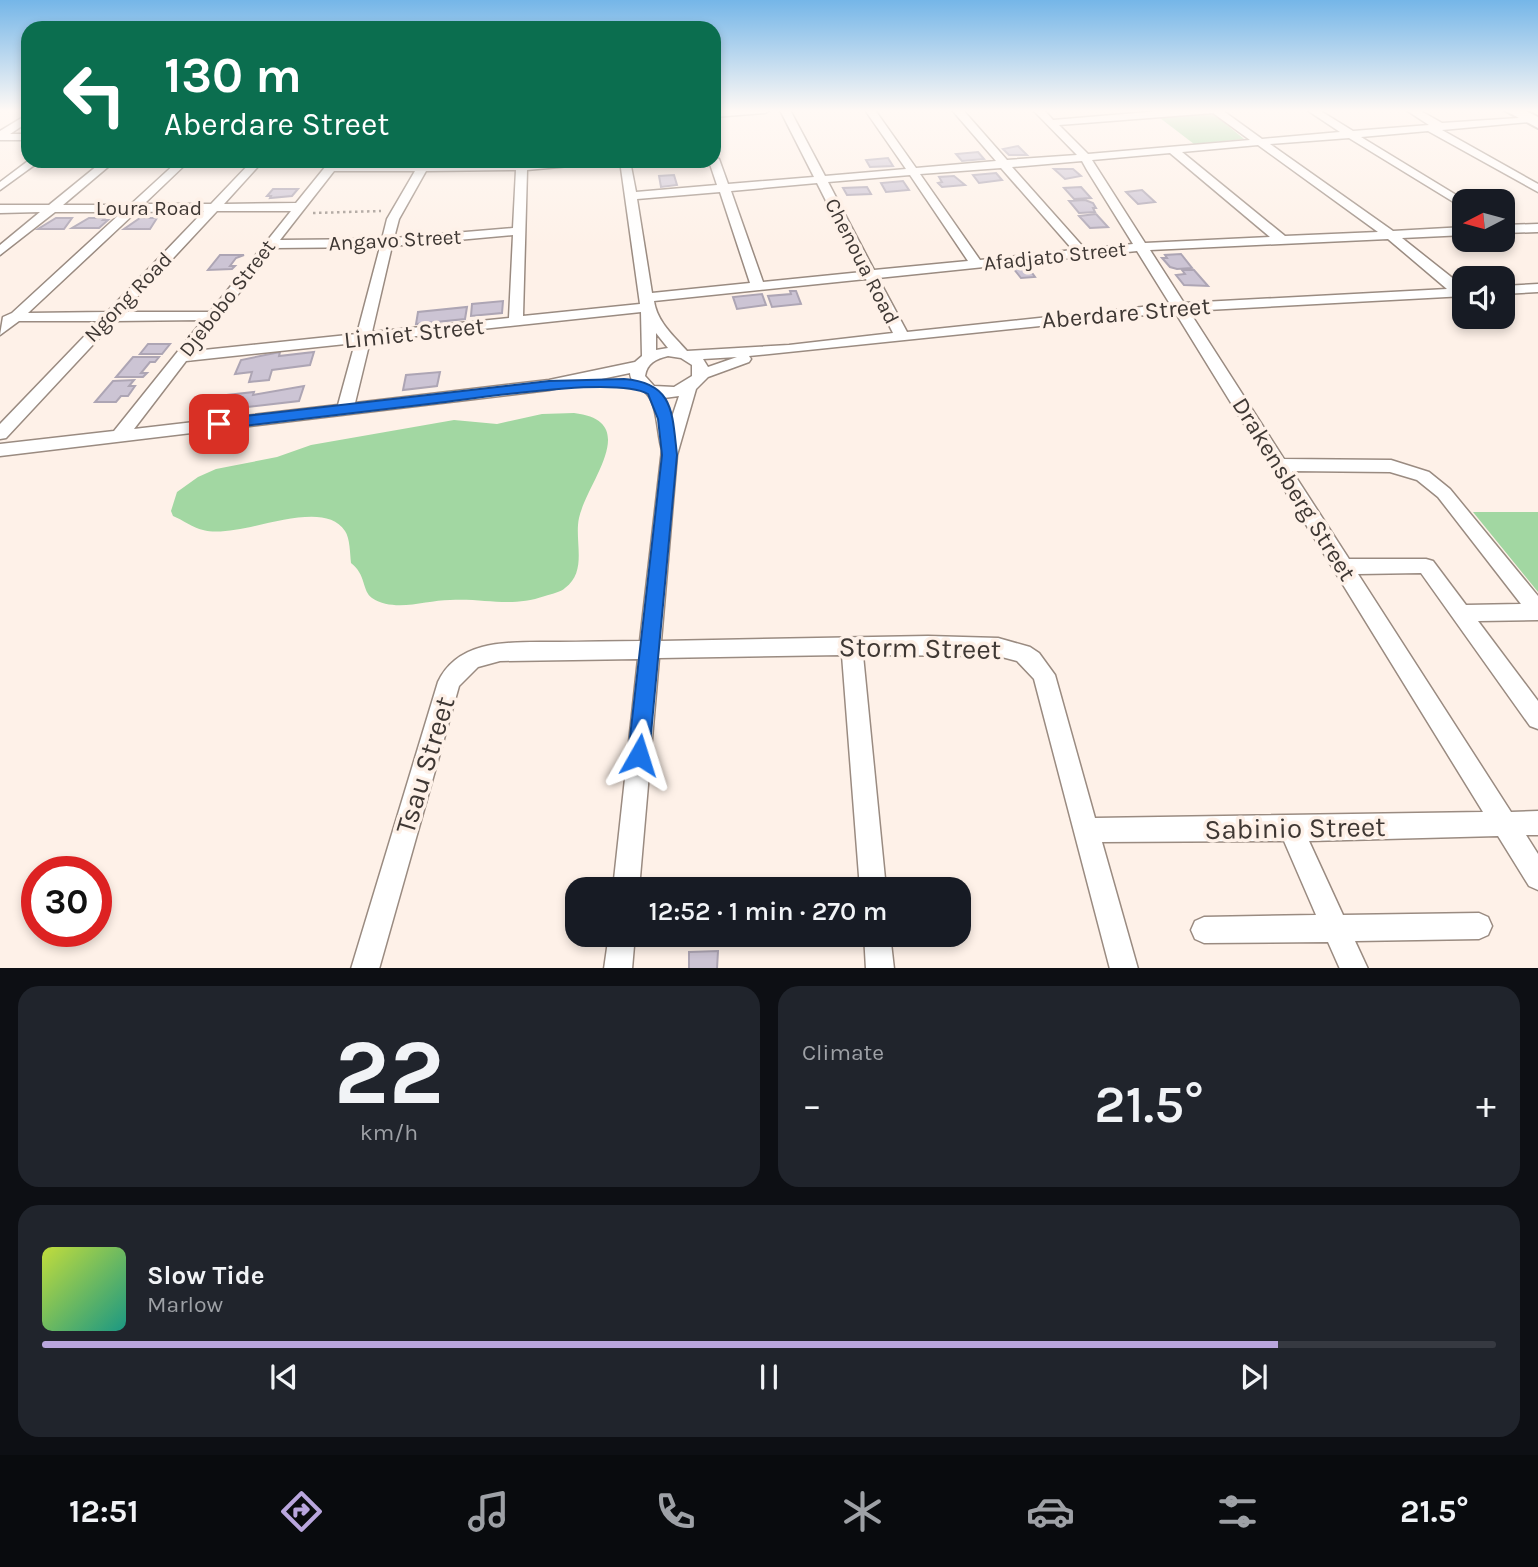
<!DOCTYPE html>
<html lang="en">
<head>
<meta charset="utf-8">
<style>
	body { margin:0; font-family:Karla,sans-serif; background:#20242c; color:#f1f3f6; height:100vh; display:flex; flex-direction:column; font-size:26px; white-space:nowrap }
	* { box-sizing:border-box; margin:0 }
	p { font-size:23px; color:#9ea1a6 }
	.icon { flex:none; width:38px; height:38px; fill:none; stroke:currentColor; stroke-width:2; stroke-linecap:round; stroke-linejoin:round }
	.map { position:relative; height:968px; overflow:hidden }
	.panel { display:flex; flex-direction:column; gap:18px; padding:18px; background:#0d0f14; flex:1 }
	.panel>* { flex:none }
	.guide { position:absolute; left:21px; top:21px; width:700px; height:147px; border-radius:21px; box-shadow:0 4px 10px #0003; background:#0b6e4f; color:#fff; overflow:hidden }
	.needle { width:46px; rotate:264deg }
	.buttons { position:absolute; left:1452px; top:189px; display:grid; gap:14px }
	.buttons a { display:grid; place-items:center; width:63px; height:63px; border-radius:14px; background:#171b24; box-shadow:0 4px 10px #0003; font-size:35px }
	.speed { position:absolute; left:21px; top:856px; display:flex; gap:14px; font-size:35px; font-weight:700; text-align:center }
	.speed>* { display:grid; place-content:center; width:91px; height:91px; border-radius:50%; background:#171b24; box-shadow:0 4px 10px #0003; line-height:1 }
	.speed .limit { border:10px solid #d22; background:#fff; color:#111 }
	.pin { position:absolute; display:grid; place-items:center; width:60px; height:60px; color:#fff; margin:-30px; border-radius:14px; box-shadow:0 4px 10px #0006 }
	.me { position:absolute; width:77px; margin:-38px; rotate:6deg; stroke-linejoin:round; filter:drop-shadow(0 0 5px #0008) }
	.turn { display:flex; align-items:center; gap:24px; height:147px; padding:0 28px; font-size:32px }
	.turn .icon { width:91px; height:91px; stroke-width:2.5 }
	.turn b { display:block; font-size:49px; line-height:60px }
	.big { font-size:52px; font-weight:600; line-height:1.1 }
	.panel .tile { flex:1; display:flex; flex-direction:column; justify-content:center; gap:10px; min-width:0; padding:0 24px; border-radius:21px; background:#20242c }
	.panel .dial { align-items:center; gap:0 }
	.dial b { font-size:91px; line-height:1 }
	.song { display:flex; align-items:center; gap:21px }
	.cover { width:84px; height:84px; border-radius:10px; background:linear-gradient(135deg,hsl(70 70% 55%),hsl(170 70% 35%)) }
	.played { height:7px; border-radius:4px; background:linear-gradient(90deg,#b9a6dd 85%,#363941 85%) }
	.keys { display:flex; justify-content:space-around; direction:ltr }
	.heat { display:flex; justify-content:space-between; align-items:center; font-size:38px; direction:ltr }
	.panel .tiles { flex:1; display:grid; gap:18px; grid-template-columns:1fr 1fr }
	.tile:last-child { grid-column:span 2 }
	.trip { position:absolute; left:565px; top:877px; width:406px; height:70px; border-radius:21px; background:#171b24; box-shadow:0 4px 10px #0003; font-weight:600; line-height:70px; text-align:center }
	.dock { display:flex; height:112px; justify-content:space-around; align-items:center; background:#090b0e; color:#9ea1a6 }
	.dock .icon { width:49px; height:49px }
	.dock .on { color:#b9a6dd }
	.dock b { font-size:32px; color:#f1f3f6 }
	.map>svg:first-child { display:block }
	.green { fill:#a2d7a2 }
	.building { fill:#ccc4d4; stroke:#ada5b4; stroke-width:2 }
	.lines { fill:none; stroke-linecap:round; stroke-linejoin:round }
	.street-casing { stroke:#9a8b81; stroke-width:3 }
	.secondary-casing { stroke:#9a8b81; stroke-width:4 }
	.path { stroke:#9d938c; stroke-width:2.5; stroke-dasharray:2.5 3.5; stroke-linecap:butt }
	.street { fill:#fff; fill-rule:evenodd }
	.secondary { fill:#fff; fill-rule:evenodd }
	.route { fill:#1a73e8; stroke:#114b97; stroke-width:2 }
	.labels { text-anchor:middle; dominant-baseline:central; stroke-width:7; stroke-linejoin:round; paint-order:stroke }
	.far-street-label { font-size:21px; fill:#3f3834; stroke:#fef1e8 }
	.street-label { font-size:24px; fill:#3f3834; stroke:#fef1e8 }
	.near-street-label { font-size:28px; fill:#3f3834; stroke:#fef1e8 }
</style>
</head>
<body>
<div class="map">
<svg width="1538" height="969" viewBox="0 0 1538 969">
	<rect width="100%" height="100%" fill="#fef1e8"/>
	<!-- green -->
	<path class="green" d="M 1209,114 L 1216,116 L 1244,139 L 1194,144 L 1160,118 Z
		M 574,413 C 643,421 587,482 579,518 C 574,541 588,571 565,588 C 561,592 551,594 545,596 C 510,608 486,598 450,600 C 426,600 395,613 372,598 C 362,591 366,574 351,563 C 350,554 350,538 345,531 C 321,495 241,540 203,530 C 193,528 183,520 173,516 L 171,511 L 177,492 L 198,477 L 216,469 L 277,457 L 311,445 L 454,420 L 497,424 L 542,414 Z
		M 1473,512 L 1538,512 L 1538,592 Z"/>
	<!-- building -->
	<path class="building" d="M 1018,146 L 1027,155 L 1009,155 L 1003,149 Z
		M 978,152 L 984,159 L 962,161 L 956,154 Z
		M 888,158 L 893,166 L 870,167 L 866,160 Z
		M 1054,169 L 1073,169 L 1081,176 L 1065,179 Z
		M 996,173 L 1002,180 L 979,183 L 973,175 Z
		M 674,175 L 677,185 L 661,187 L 659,176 Z
		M 954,176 L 965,185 L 942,187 L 938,183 L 942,182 L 939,177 Z
		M 903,181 L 909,190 L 886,192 L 881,183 Z
		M 867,187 L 871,194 L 847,195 L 843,188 Z
		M 1081,187 L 1091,198 L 1074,199 L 1064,188 Z
		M 273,189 L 298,189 L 292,196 L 270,198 L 271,196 L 267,196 Z
		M 1142,190 L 1155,202 L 1138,204 L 1126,192 Z
		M 1085,200 L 1093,203 L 1096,208 L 1093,208 L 1095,212 L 1079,213 L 1069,201 Z
		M 1096,214 L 1108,227 L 1090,228 L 1079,216 Z
		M 56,218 L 72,218 L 64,229 L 38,229 Z
		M 89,218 L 105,218 L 103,220 L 108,220 L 99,228 L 72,228 Z
		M 140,218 L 157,218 L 150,229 L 124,229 Z
		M 1181,254 L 1192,268 L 1177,269 L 1170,267 L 1162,258 L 1167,258 L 1165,255 Z
		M 220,255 L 244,255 L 236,258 L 230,266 L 235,266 L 232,269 L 208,270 Z
		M 1027,266 L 1035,277 L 1021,278 L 1013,268 Z
		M 1182,270 L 1194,270 L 1208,286 L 1184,285 L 1176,275 L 1185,274 Z
		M 790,291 L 796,291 L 801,304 L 772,307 L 768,296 L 791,294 Z
		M 762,294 L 766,305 L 737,309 L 733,297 Z
		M 503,301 L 502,313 L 471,316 L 472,304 Z
		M 467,307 L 465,319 L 416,324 L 418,312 Z
		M 148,344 L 170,344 L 162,354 L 140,354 Z
		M 280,352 L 279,356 L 314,352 L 310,365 L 272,370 L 269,380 L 249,382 L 252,372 L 235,374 L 241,360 Z
		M 133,357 L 159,357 L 155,362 L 150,362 L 141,373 L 147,373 L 143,377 L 116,377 Z
		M 440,372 L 437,386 L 403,390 L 406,375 Z
		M 134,380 L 129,386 L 135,386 L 128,396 L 121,396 L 116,402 L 95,402 L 113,381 Z
		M 304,386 L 299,401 L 221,410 L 227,395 L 254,392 L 253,395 Z
		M 718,951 L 717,969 L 689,969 L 689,952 Z"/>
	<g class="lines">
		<defs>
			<path id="street" d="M 770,110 L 765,113 L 714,117 L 714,111 Z
				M 780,110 L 790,110 L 825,176 L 906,169 L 865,110 L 875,110 L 916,168 L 996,161 L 952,110 L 963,110 L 1007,160 L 1077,155 L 1033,110 L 1044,110 L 1053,120 L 1172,110 L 1222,110 L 1262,139 L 1340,132 L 1307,110 L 1319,110 L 1353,131 L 1429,125 L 1406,110 L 1419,110 L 1442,123 L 1534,117 L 1534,121 L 1530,122 L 1442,130 L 1538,184 L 1538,192 L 1428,131 L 1361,137 L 1466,201 L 1465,209 L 1349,138 L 1270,144 L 1393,231 L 1465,227 L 1465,235 L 1402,238 L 1465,288 L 1465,296 L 1189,311 L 1284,459 L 1391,460 L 1429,472 L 1450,489 L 1538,596 L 1538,620 L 1478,621 L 1538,701 L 1538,729 L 1530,726 L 1421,573 L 1358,574 L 1511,812 L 1538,811 L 1538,835 L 1526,835 L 1538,854 L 1538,890 L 1529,886 L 1498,836 L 1309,841 L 1343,915 L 1479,913 L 1488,917 L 1492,926 L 1488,935 L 1479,939 L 1355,941 L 1368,969 L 1340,969 L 1328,942 L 1204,943 L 1195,939 L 1191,930 L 1195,921 L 1204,917 L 1316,915 L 1284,841 L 1102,842 L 1138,969 L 1110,969 L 1034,679 L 1017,661 L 998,656 L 863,655 L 886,889 L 860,889 L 842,655 L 659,658 L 639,889 L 613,889 L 638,659 L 500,661 L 478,667 L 459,686 L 379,969 L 351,969 L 438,682 C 460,636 516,643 559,642 C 586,642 613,641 640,641 L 662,450 C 657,435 658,406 647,394 C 640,386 631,385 630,373 L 549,390 L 0,456 L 0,444 L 114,431 L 203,320 L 115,321 L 6,438 L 0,439 L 0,424 L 99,321 L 19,321 L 0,335 L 3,317 L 12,313 L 122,212 L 55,212 L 0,255 L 0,245 L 40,212 L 0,213 L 0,205 L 49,205 L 103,161 L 115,161 L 63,205 L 130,205 L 178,161 L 189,161 L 144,204 L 211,204 L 252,161 L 263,161 L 224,204 L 296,203 L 330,161 L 341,161 L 339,165 L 596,161 L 591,164 L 527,170 L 523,316 L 640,304 L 620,161 L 630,161 L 636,192 L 717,185 L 709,161 L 714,161 L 714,156 L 719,159 L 728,184 L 814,177 ZM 1213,113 L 1250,140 L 1088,154 L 1059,125 ZM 1258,145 L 1378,232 L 1285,236 L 1182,152 ZM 1170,153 L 1270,237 L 1145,243 L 1092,160 ZM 1082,161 L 1087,170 L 1133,244 L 1085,249 L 1012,167 ZM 1001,168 L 1073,250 L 980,260 L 920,174 ZM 516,170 L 513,228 L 394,238 L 399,219 L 426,171 ZM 334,171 L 415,171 L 387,219 L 382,239 L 280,240 ZM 910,175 L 968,261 L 874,270 L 828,182 ZM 817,183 L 862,272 L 763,282 L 731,191 ZM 720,192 L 750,283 L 652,293 L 637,199 ZM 204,211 L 107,312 L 28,313 L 136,212 ZM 217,211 L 291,211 L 210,312 L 123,312 ZM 513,235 L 509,318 L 372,332 L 392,246 ZM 1388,239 L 1447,289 L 1184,303 L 1150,250 ZM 380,247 L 357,334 L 194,351 L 274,248 ZM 1137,251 L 1170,304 L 907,332 L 878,278 ZM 866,279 L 893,333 L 789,345 L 687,351 C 674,336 657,322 654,301 ZM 641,312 L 642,356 L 635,362 L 549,380 L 355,403 L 370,341 ZM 1175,312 L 1483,812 L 1095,818 L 1055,675 L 1039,653 L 1030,647 L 998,638 L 928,636 L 661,641 L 677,455 L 696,389 L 708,377 L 749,362 L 751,359 L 749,356 ZM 656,333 L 668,348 L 656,350 ZM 355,343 L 338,405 L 134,429 L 186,361 ZM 668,356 L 681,358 L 692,365 L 692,376 L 674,387 L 654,386 L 645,376 C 647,363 656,359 668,356 ZM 737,357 L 708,367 L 703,359 ZM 679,396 L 672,417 L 664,398 ZM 1292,471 L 1390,472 L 1417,480 L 1438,497 L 1521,604 L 1466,605 L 1433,561 L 1426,559 L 1349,559 Z
				M 28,114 L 28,122 L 10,134 L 28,134 L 28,140 L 0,140 L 0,131 Z
				M 28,161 L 40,161 L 0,190 L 0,182 Z
				M 1538,224 L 1538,232 L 1503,233 L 1503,225 Z
				M 1538,284 L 1538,292 L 1503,294 L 1503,286 Z
				M 609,934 L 635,934 L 632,969 L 604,969 Z
				M 864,934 L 890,934 L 894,969 L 866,969 Z"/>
			<path id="secondary" d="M 1504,110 L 1524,110 L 1538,117 L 1538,128 Z"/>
		</defs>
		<!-- street casing -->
		<use href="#street" class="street-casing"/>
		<!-- secondary casing -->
		<use href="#secondary" class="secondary-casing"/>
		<!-- path -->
		<path class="path" d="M 313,213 L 381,211"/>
		<!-- street -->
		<use href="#street" class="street"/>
		<!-- secondary -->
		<use href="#secondary" class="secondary"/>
	</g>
	<!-- sky -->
	<linearGradient id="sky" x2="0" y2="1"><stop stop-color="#75b6e8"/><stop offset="0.45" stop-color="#fff9f5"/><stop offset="1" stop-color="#fff9f5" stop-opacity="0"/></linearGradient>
	<rect width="1538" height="246" fill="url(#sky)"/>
	<!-- route -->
	<path class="route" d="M 624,379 C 674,383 672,412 677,455 L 649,755 L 646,762 L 639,765 L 631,762 L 628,755 L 662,455 L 658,419 L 648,394 C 616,376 479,398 437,403 C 364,412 292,420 219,429 L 212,424 L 219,419 L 549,381 Z"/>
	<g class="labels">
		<!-- far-street labels -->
		<g class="far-street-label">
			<text x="149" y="208">Loura Road</text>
			<text transform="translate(395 240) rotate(-3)">Angavo Street</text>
			<text transform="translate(1055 256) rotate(-6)">Afadjato Street</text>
			<text transform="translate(862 261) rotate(63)">Chenoua Road</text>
			<text transform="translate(128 297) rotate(-46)">Ngong Road</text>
			<text transform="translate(227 298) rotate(-52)">Djebobo Street</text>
		</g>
		<!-- street labels -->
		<g class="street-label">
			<text transform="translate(1126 313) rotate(-5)">Aberdare Street</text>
			<text transform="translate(414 333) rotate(-6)">Limiet Street</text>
			<text transform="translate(1294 489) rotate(58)">Drakensberg Street</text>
		</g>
		<!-- near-street labels -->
		<g class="near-street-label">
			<text transform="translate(920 648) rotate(1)">Storm Street</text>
			<text transform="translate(425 765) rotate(-73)">Tsau Street</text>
			<text transform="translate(1295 828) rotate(-1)">Sabinio Street</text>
		</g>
	</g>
</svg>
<div class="buttons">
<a><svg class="needle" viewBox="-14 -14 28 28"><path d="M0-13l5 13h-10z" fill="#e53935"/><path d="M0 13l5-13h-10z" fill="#9ea1a6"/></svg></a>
<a><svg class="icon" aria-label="sound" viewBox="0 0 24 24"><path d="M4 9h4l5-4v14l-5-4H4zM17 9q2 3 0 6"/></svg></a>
</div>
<div class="speed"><div class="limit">30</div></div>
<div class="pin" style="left:219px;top:424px;background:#d93025"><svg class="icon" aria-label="arrive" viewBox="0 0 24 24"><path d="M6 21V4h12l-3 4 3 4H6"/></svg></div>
<svg class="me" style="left:639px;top:755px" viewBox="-20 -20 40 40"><path d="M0-17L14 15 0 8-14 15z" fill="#1a73e8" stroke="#fff" stroke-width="4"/></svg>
<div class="trip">12:52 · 1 min · 270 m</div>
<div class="guide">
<div class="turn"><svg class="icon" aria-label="left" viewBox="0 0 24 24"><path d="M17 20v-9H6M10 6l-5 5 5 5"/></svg><div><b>130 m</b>Aberdare Street</div></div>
</div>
</div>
<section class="panel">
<div class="tiles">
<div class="tile dial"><b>22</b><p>km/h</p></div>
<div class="tile"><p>Climate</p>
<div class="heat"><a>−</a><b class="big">21.5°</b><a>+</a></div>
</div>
<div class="tile">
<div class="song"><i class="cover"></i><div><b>Slow Tide</b><p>Marlow</p></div></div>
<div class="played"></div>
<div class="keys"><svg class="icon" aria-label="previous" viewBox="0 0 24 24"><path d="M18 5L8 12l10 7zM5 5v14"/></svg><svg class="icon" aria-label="pause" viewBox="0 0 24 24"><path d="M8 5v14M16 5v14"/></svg><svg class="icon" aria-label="next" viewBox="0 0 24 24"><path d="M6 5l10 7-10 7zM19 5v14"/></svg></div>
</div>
</div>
</section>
<nav class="dock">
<b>12:51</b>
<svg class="icon on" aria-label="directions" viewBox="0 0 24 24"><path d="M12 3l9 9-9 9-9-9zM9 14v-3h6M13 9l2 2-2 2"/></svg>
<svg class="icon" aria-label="music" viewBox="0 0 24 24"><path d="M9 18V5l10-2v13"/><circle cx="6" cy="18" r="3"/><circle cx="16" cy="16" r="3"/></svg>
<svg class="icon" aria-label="phone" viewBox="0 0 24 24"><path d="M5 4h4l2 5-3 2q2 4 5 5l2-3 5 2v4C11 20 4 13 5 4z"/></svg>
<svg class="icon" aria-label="climate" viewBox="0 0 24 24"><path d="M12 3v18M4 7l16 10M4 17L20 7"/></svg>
<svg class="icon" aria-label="car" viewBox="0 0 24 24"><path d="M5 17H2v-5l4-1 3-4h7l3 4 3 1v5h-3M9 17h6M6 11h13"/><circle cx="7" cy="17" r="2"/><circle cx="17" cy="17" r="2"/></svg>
<svg class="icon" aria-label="filters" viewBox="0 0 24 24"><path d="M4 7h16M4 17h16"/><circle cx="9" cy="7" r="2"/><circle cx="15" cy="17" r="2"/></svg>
<b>21.5°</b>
</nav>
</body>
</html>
